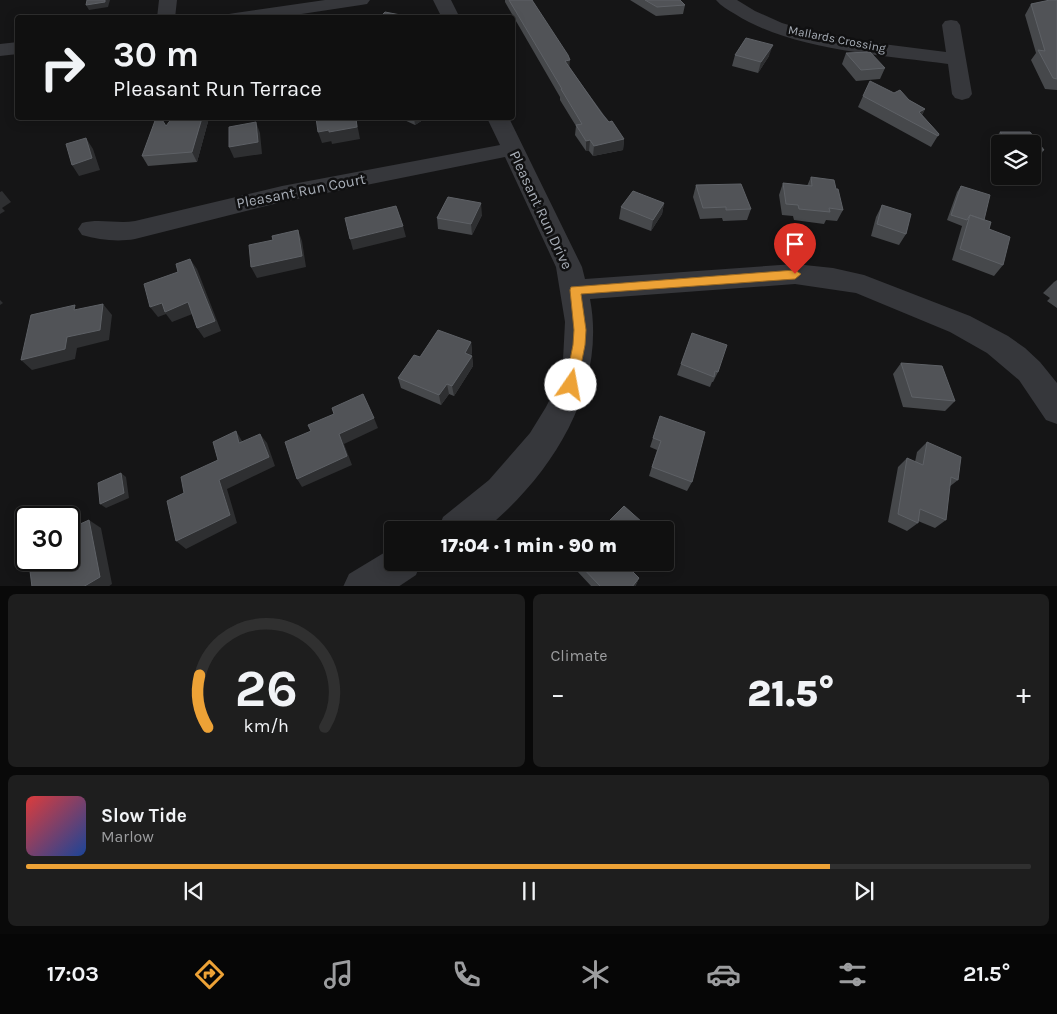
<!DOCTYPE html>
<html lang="en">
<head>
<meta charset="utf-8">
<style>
	body { margin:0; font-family:Karla,sans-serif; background:#1e1e1e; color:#f1f3f6; height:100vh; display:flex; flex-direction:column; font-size:19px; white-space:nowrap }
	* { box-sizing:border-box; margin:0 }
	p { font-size:16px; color:#9c9d9f }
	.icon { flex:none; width:28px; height:28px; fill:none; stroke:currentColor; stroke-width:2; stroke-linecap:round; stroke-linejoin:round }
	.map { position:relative; height:586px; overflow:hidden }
	.details { display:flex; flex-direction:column; gap:8px; padding:8px; background:#090909; flex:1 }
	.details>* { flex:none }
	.guide { position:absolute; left:15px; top:15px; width:500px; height:105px; border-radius:5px; box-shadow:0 2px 12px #0003,0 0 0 1px #303030; background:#101010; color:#f1f3f6; overflow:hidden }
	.buttons { position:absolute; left:991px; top:135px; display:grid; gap:10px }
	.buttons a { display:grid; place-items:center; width:50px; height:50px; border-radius:5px; background:#101010; box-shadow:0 2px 12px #0003,0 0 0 1px #303030; font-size:25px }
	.speed { position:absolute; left:15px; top:506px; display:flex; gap:10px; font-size:25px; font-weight:700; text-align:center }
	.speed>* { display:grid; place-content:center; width:65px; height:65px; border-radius:50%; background:#101010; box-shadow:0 2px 12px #0003,0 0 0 1px #303030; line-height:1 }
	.speed .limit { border:2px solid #111; border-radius:8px; background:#fff; color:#111 }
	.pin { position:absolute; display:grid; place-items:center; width:42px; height:42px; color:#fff; margin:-51px -21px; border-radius:50% 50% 50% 0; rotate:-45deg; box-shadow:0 0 5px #0007 }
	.pin .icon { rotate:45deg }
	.me { position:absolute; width:55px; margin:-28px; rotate:12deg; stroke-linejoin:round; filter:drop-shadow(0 0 4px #0008) }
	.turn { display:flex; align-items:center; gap:18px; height:105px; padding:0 15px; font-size:22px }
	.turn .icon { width:65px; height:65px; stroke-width:2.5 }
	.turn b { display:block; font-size:35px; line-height:42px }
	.big { font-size:38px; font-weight:800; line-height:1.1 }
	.details .card { flex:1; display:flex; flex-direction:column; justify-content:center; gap:8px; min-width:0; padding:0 18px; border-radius:8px; background:#1e1e1e }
	.details .dial { align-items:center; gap:0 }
	.dial svg { height:130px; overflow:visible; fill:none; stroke:#303030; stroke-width:7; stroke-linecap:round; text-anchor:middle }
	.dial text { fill:#f1f3f6; stroke:none }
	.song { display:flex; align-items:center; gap:15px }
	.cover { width:60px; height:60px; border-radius:8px; background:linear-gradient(135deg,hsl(0 70% 55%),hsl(220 70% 35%)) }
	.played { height:5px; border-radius:2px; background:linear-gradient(90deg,#eda236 80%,#303030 80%) }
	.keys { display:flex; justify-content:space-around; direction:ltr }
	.heat { display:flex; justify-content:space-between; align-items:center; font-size:28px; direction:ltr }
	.details .tiles { flex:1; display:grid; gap:8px; grid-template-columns:1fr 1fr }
	.card:last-child { grid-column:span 2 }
	.trip { position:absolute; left:384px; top:521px; width:290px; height:50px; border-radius:5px; background:#101010; box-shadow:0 2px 12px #0003,0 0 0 1px #303030; font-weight:800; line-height:50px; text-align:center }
	.tabs { display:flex; height:80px; justify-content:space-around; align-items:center; background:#060606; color:#9c9d9f }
	.tabs .icon { width:35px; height:35px }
	.tabs .current { color:#eda236 }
	.tabs b { font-size:22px; color:#f1f3f6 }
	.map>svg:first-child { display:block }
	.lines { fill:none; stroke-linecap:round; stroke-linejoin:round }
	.street { fill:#36373b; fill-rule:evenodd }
	.wall { fill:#46484b }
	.shaded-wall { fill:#2e2f31 }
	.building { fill:#515357; stroke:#5e6166 }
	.route { fill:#eda236; stroke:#9a6923 }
	.labels { text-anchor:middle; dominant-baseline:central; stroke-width:5; stroke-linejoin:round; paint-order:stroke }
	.far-street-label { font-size:12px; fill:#a7adb6; stroke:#101011 }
	.street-label { font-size:15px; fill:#a7adb6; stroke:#101011 }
</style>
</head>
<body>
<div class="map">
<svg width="1057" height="587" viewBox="0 0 1057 587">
	<rect width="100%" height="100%" fill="#151516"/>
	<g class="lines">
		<!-- street -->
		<path class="street" d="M 159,0 L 177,0 L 175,18 L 157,18 Z
			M 325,0 L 370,0 L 367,4 L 361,5 L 275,18 L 227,18 L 229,14 L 235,13 Z
			M 433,0 L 451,0 L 460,18 L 442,18 Z
			M 716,0 L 737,0 L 755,11 L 782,23 L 809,31 L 867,42 L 946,52 L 942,25 L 945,21 L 951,20 L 957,21 L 960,25 L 972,94 L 969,98 L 962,100 L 955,98 L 952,94 L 948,64 C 882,55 791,50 735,14 C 728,10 721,6 716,0 Z
			M 18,42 L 18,54 L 0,56 L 0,44 Z
			M 487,118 L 509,118 L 582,267 L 585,279 L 795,264 L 833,268 L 864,275 L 970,316 L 1008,336 L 1025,348 L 1040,362 L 1057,383 L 1057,424 L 1046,420 L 1019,380 L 987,353 L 950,332 L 856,293 L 795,284 L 590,299 C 607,388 552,476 484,530 L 438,530 L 443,517 L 489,480 L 530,433 L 546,407 L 555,389 L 563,360 L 565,322 L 556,267 L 505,157 L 282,202 L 135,239 C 118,242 99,240 82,235 L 78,229 L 82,223 C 99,218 117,224 135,221 L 282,186 L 500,145 Z
			M 392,548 L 392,562 L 421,562 L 416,575 L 398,587 L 343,587 L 349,574 Z"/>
	</g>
	<!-- wall -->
	<path class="wall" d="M 505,0 L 532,0 L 569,67 L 609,122 L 624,139 L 623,150 L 593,156 L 589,151 L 586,151 L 575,135 L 576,126 L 560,100 L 560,97 L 505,2 Z
		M 630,0 L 680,0 L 685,5 L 683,14 L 656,16 Z
		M 1057,0 L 1057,90 L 1045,89 L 1031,60 L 1036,53 L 1025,15 L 1031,4 Z
		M 846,53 L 885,68 L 880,79 L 856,81 L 842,64 Z
		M 735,55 L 769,56 L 758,73 L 732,66 Z
		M 863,96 L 909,100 L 925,109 L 922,115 L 939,134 L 931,147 L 858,107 Z
		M 209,118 L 197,162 L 148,166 L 142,156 L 166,126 Z
		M 400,118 L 426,118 L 415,125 Z
		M 1000,132 L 1030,132 L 1044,150 L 1036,161 L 1032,161 L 1032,144 L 1000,144 L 1000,154 L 992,143 Z
		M 811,177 L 836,189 L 843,210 L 837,221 L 826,220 L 824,224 L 794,220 L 793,216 L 782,215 L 779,195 L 783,183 L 807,186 Z
		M 696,185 L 751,209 L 747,220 L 723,221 L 722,218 L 700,219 L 693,197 Z
		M 961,186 L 984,220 L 989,229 L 1003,265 L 994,276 L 952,260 L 962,226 L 947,220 L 957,192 Z
		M 664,203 L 662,214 L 651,231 L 619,219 L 621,207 Z
		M 882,205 L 906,234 L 899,245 L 871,236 L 876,217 Z
		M 482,215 L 472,235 L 438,229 L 437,218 Z
		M 1057,280 L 1057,308 L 1047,301 L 1050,298 L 1043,293 L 1054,282 Z
		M 471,342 L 472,353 L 471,355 L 472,356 L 473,366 L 454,396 L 449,394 L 441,405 L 401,388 L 398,378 L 420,357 Z
		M 901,363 L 955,401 L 945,411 L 903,407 L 893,374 Z
		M 681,364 L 718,372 L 713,382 L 712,382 L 710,387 L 677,375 Z
		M 660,416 L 692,482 L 687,491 L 649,476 L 657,450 L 650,447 Z
		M 927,442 L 958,480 L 949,487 L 946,520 L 935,528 L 918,521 L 918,523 L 907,531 L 888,522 L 898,467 L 907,458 L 915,462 L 917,452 Z
		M 607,523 L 651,530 L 605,530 Z
		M 578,563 L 632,571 L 639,578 L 635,587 L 592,587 L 577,571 Z"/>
	<!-- shaded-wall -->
	<path class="shaded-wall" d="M 105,0 L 110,0 L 108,7 L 89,10 L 86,5 Z
		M 773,45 L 769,56 L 758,73 L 761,62 Z
		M 570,60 L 569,70 L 565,61 Z
		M 925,109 L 919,120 L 913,123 L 919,112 Z
		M 202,118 L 209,118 L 197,162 L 192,152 Z
		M 356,118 L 360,139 L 332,144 L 329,132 Z
		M 414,118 L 426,118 L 415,125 Z
		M 256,122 L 260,133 L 262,154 L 234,158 L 229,147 Z
		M 329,130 L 332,141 L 322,143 L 318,132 Z
		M 86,138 L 93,149 L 100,170 L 79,176 L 72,165 Z
		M 624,139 L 623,150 L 593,156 L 594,146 Z
		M 590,140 L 589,151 L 586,151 L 586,141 Z
		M 2,191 L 11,202 L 2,208 L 5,211 L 0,214 L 0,192 Z
		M 481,203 L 482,215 L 472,235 L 471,224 Z
		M 664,203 L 662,214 L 651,231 L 653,220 Z
		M 403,226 L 406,237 L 353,250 L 350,239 Z
		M 298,230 L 302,241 L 306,267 L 257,278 L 251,267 Z
		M 190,259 L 197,269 L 221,331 L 204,338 L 197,328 Z
		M 0,300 L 3,303 L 0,305 Z
		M 188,302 L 195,313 L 172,322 L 166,314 L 158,317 L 150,307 L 162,303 Z
		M 103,304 L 112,315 L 109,340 L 77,348 L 75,359 L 32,370 L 21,360 L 67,337 Z
		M 471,342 L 472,353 L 466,363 L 465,353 Z
		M 472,356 L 473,366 L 454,396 L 452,386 Z
		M 447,384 L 449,394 L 441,405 L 439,395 Z
		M 374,418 L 378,428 L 344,444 L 352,465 L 302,487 L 297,479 L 339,434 Z
		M 236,431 L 242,441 L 246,453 L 239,443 Z
		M 260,434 L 267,443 L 275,466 L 227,489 L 237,523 L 186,549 L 176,541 L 219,480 Z
		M 121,473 L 126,477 L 129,498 L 106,508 L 100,504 Z
		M 89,520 L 101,528 L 112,584 L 108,587 L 83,587 Z
		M 636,562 L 640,562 L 627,576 L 630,569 Z
		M 639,578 L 636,585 L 635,587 L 632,587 Z"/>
	<!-- building -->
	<path class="building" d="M 87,0 L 105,0 L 105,2 L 86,5 Z
		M 509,0 L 532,0 L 568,55 L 570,60 L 565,61 L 602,114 L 609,122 L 612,121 L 624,139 L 594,146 L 590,140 L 586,141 L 576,125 L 582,124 L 561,89 L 562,89 Z
		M 645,0 L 680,0 L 685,5 L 657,7 Z
		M 1050,0 L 1057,0 L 1057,79 L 1053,78 L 1038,50 L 1045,51 L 1031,4 Z
		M 385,12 L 411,17 L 379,18 Z
		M 746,38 L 773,45 L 761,62 L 735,55 Z
		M 870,52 L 885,68 L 861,70 L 846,53 Z
		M 870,81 L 894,93 L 900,90 L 909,100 L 925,109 L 919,112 L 939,134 L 938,136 L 863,96 Z
		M 156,118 L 161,118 L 166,126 L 172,118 L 202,118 L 192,152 L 142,156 Z
		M 316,118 L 356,118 L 357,127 L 329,132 L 329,130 L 318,132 Z
		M 256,122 L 258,142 L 229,147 L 229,127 Z
		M 1000,132 L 1030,132 L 1044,150 L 1032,150 L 1032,144 L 1009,144 Z
		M 86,138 L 92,158 L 72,165 L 66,144 Z
		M 811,177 L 834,180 L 836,189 L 838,189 L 843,210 L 829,208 L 830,212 L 799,209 L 798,205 L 786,204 L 783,183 L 812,186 Z
		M 741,184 L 751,209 L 726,210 L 726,207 L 703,208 L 696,185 Z
		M 961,186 L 990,195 L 984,220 L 970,215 L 967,220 L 951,215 Z
		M 633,191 L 664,203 L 653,220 L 621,207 Z
		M 448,197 L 481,203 L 471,224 L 437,218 Z
		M 882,205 L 911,214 L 906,234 L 877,224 Z
		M 396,206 L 403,226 L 350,239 L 345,218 Z
		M 970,215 L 991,222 L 989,229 L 1010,237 L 1003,265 L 960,249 Z
		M 298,230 L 302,256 L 251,267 L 249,245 L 273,240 L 272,236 Z
		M 190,259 L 215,321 L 197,328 L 188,302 L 165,312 L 162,303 L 150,307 L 144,284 L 178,272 L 176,264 Z
		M 103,304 L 100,330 L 67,337 L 65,349 L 21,360 L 31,315 L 75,305 L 74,310 Z
		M 438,330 L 471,342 L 465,353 L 472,356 L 452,386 L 447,384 L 439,395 L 398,378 L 414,355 L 420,357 Z
		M 692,333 L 727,345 L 718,372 L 715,371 L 714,377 L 681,364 Z
		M 901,363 L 942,366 L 955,401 L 912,397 Z
		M 363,394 L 374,418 L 339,434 L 347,456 L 297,479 L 285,442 L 311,431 L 308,425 L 334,414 L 332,408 Z
		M 660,416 L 705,432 L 692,482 L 652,467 L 661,441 L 653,438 Z
		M 236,431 L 239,443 L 260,434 L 269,457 L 219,480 L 230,515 L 176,541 L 167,501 L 184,493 L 181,477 L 218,460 L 213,442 Z
		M 927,442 L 961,457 L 958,480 L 951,477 L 946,520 L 920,509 L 918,523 L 898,514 L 907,458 L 923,465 Z
		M 121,473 L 124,493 L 100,504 L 98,483 Z
		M 624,506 L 651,530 L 610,530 L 612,528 L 607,523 Z
		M 89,520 L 100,577 L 83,587 L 32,587 L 30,571 L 39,566 L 38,560 L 69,560 L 69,529 Z
		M 579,562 L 636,562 L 630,569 L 639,578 L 632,587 L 601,587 L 578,563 Z"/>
	<!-- route -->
	<path class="route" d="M 795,270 L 801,274 L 795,279 L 581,294 L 586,330 L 585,345 L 577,385 L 575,389 L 571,391 L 566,389 L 565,385 L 573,345 L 574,330 L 570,290 L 571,287 Z"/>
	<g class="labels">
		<!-- far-street labels -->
		<g class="far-street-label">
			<text transform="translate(837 39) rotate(11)">Mallards Crossing</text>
		</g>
		<!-- street labels -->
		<g class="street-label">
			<text transform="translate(301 191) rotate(-11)">Pleasant Run Court</text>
			<text transform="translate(541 210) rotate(65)">Pleasant Run Drive</text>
		</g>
	</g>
</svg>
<div class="buttons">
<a><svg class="icon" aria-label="layers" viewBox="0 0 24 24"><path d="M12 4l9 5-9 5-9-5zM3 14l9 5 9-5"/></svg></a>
</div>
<div class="speed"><div class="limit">30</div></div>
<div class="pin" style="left:795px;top:274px;background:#d93025"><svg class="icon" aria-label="arrive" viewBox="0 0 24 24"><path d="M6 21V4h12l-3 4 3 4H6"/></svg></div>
<svg class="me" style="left:571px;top:385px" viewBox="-20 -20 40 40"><circle r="19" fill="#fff"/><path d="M0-13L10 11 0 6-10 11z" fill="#eda236"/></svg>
<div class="trip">17:04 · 1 min · 90 m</div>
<div class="guide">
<div class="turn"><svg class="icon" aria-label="right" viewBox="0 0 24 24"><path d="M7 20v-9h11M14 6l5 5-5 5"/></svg><div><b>30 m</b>Pleasant Run Terrace</div></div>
</div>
</div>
<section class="details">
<div class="tiles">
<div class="card dial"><svg viewBox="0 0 100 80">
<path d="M14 69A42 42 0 1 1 86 69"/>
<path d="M14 69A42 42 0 0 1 9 37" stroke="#eda236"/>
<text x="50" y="56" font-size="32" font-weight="700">26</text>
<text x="50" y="72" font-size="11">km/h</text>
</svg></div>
<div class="card"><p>Climate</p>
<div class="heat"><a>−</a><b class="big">21.5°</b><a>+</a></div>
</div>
<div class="card">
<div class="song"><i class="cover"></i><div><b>Slow Tide</b><p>Marlow</p></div></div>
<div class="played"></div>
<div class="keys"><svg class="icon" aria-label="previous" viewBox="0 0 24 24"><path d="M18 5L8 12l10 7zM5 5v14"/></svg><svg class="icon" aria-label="pause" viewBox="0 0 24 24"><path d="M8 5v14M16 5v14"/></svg><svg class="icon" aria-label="next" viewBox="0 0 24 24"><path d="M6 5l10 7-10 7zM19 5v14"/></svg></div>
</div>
</div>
</section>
<nav class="tabs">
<b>17:03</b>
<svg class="icon current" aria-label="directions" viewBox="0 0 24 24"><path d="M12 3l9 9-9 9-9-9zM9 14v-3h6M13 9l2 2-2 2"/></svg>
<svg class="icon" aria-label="music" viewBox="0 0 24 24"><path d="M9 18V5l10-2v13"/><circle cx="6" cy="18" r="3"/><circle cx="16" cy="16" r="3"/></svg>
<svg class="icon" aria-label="phone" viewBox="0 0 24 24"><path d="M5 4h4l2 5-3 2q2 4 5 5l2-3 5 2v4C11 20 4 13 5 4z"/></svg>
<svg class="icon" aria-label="climate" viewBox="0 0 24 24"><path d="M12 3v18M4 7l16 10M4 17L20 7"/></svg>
<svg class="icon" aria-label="car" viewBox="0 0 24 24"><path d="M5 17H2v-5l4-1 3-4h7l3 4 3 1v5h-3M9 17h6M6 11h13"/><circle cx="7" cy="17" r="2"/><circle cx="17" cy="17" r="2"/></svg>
<svg class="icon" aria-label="filters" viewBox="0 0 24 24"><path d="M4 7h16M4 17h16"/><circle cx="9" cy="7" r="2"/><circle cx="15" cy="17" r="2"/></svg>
<b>21.5°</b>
</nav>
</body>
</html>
